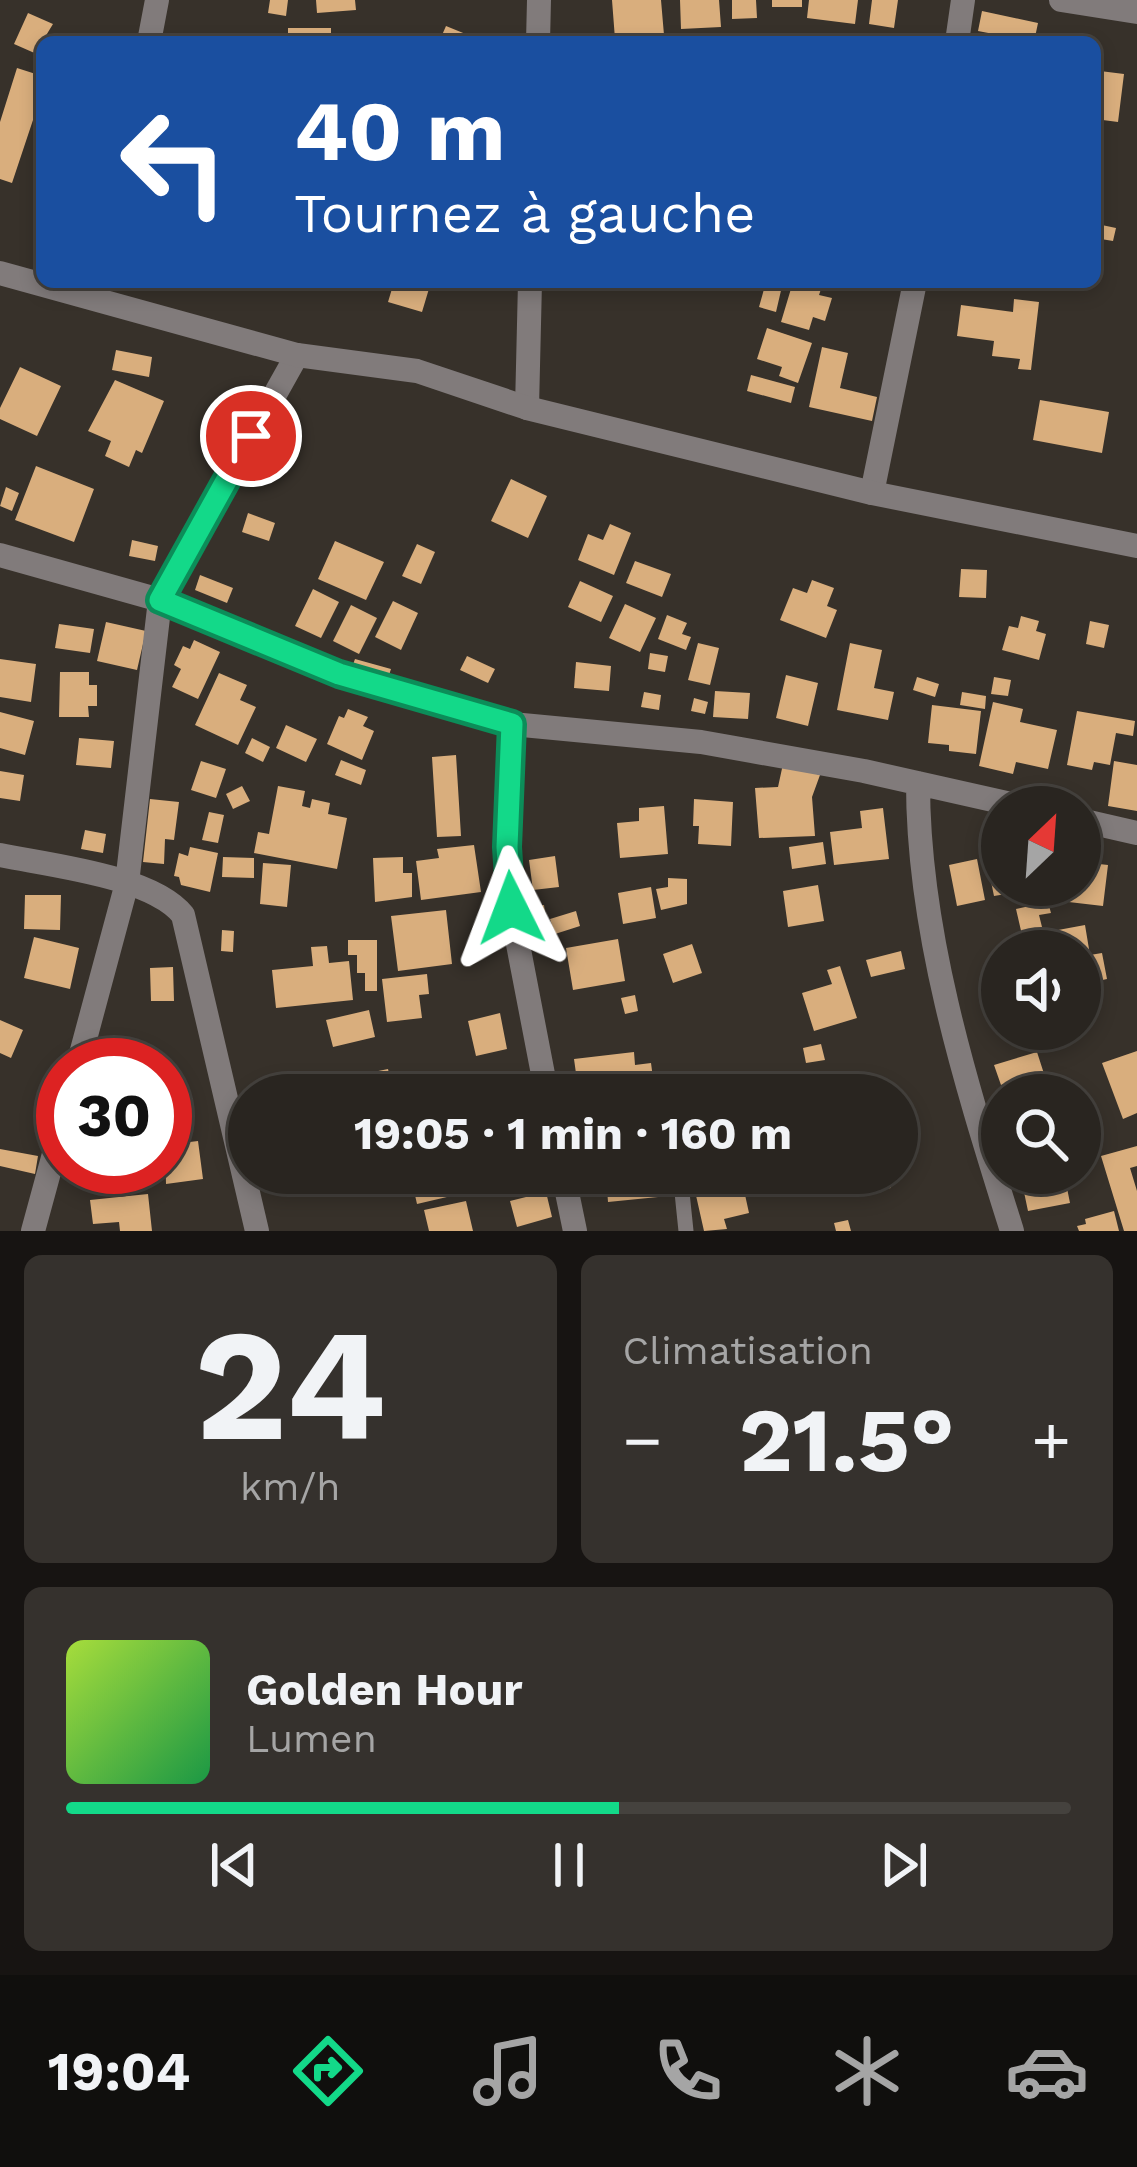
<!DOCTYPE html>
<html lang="fr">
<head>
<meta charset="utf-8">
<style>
	body { margin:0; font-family:"Work Sans",sans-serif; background:#35312d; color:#f1f3f6; height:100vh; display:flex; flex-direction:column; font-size:45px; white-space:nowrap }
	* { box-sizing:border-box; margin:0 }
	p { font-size:39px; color:#a5a5a5 }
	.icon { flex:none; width:66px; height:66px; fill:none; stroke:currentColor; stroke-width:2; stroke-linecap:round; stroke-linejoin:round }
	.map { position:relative; height:1231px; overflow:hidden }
	.sheet { display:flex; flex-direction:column; gap:24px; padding:24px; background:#171412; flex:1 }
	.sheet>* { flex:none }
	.top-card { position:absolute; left:36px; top:36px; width:1065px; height:252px; border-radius:18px; box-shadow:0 6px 18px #0003,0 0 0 3px #45423e; background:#1a4fa0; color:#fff; overflow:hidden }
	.needle { width:78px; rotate:25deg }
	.buttons { position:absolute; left:981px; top:786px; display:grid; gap:24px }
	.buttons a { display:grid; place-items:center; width:120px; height:120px; border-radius:50%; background:#292520; box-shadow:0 6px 18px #0003,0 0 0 3px #45423e; font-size:60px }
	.speed { position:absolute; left:36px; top:1038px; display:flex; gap:24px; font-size:60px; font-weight:700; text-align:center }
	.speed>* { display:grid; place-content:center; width:156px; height:156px; border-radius:50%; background:#292520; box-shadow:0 6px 18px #0003,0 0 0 3px #45423e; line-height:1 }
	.speed .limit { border:18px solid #d22; background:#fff; color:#111 }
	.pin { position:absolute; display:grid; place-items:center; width:102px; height:102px; color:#fff; margin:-51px; border:6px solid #fff; border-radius:50%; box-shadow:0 3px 12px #0007 }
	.me { position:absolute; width:132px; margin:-66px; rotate:357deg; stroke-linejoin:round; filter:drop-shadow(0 0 9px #0008) }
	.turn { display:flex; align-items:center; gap:42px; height:252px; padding:0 60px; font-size:54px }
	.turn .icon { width:156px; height:156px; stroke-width:2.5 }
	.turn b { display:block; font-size:84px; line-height:102px }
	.big { font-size:90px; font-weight:700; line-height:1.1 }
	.sheet .card { flex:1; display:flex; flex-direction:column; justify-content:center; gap:18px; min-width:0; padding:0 42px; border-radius:18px; background:#35312d }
	.sheet .dial { align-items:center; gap:0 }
	.dial b { font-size:156px; line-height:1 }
	.song { display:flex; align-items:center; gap:36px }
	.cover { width:144px; height:144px; border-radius:18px; background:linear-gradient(135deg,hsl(80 70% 55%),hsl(140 70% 35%)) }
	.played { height:12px; border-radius:6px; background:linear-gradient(90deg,#13d989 55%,#45423e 55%) }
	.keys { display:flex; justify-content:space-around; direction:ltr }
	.heat { display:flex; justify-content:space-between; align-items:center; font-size:66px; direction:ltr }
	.sheet .tiles { flex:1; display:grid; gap:24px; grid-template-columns:1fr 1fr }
	.card:last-child { grid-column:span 2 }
	.trip { position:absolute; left:228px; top:1074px; width:690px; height:120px; border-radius:60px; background:#292520; box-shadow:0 6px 18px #0003,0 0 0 3px #45423e; font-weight:700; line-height:120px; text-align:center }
	.dock { display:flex; height:192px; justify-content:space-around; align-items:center; background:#100f0d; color:#a5a5a5 }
	.dock .icon { width:84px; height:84px }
	.dock .selected { color:#13d989 }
	.dock b { font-size:54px; color:#f1f3f6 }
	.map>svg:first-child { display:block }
	.building { fill:#d9ae7d }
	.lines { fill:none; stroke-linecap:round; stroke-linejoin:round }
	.service { stroke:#817b7b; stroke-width:15 }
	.minor { stroke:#817b7b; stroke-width:24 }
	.tertiary { stroke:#817b7b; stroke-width:24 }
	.route-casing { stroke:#0c8d59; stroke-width:30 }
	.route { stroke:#13d989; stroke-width:21 }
</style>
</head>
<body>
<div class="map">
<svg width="1137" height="1231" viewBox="0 0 1137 1231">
	<rect width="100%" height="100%" fill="#37312a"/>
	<!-- building -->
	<path class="building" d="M 270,0 L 288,0 L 286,16 L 268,13 Z
		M 316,0 L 355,0 L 356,10 L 317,13 Z
		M 612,0 L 661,0 L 664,35 L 615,39 Z
		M 680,0 L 719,0 L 721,27 L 681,29 Z
		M 732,0 L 756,0 L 757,18 L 732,19 Z
		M 772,0 L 802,0 L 802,7 L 772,7 Z
		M 809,0 L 858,0 L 855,24 L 807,18 Z
		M 872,0 L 898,0 L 894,28 L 869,24 Z
		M 982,11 L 1038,23 L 1034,42 L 978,31 Z
		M 28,13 L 53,24 L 42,42 L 39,55 L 14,44 Z
		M 446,26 L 473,37 L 471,42 L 439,42 Z
		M 288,28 L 331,28 L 331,42 L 288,42 Z
		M 757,36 L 757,42 L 728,42 L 728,37 Z
		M 17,68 L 42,76 L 42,103 L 39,102 L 12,183 L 0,179 L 0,122 Z
		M 1100,71 L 1124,74 L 1118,122 L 1095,119 L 1095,88 L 1098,88 Z
		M 1097,224 L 1116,228 L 1113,241 L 1095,238 Z
		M 394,282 L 431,282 L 422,312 L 388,302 Z
		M 766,282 L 783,282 L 776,312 L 759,307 Z
		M 793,282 L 822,286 L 819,295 L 832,298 L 825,321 L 813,317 L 809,330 L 781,322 Z
		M 1014,299 L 1039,302 L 1031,370 L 1018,369 L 1020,359 L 992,356 L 994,341 L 957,336 L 961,305 L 1013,312 Z
		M 767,328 L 812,343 L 798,383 L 779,376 L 782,367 L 757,359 Z
		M 822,347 L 848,353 L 840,388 L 877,397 L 872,421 L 809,407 Z
		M 116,350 L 152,357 L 149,377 L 112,370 Z
		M 20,367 L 61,386 L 37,436 L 0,419 L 0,408 Z
		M 751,375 L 795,387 L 791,403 L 747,391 Z
		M 115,380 L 164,401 L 142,453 L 136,450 L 129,467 L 105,456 L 111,441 L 88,431 Z
		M 1040,400 L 1109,412 L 1102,453 L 1033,440 Z
		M 36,466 L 94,489 L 74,542 L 15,520 Z
		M 511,479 L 547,496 L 528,538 L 491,521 Z
		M 6,487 L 19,493 L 12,511 L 0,506 Z
		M 248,513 L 275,523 L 269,541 L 242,532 Z
		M 610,524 L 631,533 L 614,575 L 578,560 L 588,534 L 603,540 Z
		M 132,540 L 158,546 L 155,561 L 129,556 Z
		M 335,541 L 384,562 L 366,600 L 318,579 Z
		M 417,544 L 435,552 L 421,584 L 402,576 Z
		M 635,561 L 671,574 L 662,597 L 626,583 Z
		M 961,569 L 987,570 L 986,598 L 959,597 Z
		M 200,575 L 233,588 L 227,603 L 195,590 Z
		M 812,580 L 834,588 L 827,606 L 837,610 L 826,638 L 780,620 L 793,588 L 807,593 Z
		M 580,581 L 613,596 L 601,622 L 568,607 Z
		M 313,589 L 339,602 L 321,638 L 295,626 Z
		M 393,601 L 418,613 L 401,650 L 375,637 Z
		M 625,604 L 656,618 L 640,652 L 609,638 Z
		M 351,605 L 377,618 L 359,654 L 333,641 Z
		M 667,615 L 687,623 L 682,634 L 691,637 L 686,650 L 658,639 Z
		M 1021,616 L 1039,621 L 1036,631 L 1046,634 L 1039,660 L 1002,650 L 1009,626 L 1018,628 Z
		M 1090,621 L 1109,625 L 1104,648 L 1086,644 Z
		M 106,622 L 146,631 L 137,670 L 97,661 Z
		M 59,624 L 94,629 L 90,653 L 55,648 Z
		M 194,640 L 220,652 L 198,699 L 172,687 L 181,669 L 174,665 L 183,646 L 190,649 Z
		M 698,643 L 719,648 L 710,685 L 688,680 Z
		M 850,643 L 882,650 L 874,688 L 894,692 L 888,720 L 837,710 Z
		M 650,653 L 668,656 L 665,672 L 648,669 Z
		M 467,656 L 495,669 L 488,683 L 460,670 Z
		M 0,659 L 36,664 L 31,702 L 0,697 Z
		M 355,659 L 391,669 L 387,681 L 351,670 Z
		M 576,662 L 611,666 L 609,691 L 574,688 Z
		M 60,672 L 89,672 L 89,685 L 97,685 L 97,706 L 88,706 L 89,717 L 59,717 Z
		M 219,673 L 247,685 L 240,700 L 256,707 L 238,745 L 195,725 Z
		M 786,675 L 818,683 L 808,726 L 776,718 Z
		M 917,677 L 939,684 L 935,697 L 913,690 Z
		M 994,677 L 1011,680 L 1008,696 L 991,694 Z
		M 715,691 L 750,693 L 748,719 L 713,717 Z
		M 644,692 L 661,695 L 659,710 L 641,707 Z
		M 962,692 L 986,696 L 985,709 L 960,705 Z
		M 694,698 L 708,702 L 705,714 L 691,711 Z
		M 993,702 L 1023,709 L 1020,722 L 1057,730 L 1048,769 L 1016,762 L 1013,774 L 979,766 Z
		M 932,705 L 981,711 L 976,754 L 949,751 L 949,745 L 928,743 Z
		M 348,709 L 368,717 L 363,726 L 374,731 L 362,760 L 327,744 L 339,716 L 344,718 Z
		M 1077,711 L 1135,721 L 1133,736 L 1116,733 L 1110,765 L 1094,762 L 1092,770 L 1067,765 Z
		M 0,712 L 34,721 L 25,755 L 0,748 Z
		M 286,725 L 317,739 L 306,762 L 276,748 Z
		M 79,738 L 114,741 L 111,768 L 76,765 Z
		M 252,738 L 270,747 L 263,762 L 245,753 Z
		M 456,755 L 461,836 L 437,837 L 432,757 Z
		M 341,760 L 366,770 L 361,785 L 335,775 Z
		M 201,761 L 226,769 L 216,798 L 191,790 Z
		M 1114,761 L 1137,765 L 1137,811 L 1108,806 Z
		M 783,764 L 820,775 L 812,797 L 815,836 L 759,838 L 755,788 L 778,787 Z
		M 0,771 L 24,775 L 20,801 L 0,798 Z
		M 242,786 L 250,801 L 233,809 L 226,794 Z
		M 278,786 L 305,791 L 302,806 L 310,808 L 312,799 L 330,803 L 328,814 L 347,818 L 337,869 L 254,853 L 258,832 L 269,834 Z
		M 150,799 L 179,802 L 174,840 L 165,839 L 164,864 L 143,862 Z
		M 694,799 L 733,802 L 731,846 L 698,844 L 699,826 L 693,826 Z
		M 664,806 L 668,854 L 620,858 L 617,823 L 639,821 L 639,808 Z
		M 883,808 L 889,859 L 834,865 L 830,832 L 862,828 L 860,811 Z
		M 209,812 L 224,815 L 218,843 L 202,840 Z
		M 85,830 L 106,834 L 103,853 L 81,849 Z
		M 998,839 L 999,858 L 986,859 L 985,840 Z
		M 823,842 L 826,864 L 792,869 L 789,847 Z
		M 474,845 L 481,892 L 421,900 L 416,861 L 439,858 L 437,849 Z
		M 190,847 L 218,853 L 210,892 L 181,885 L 179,877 L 174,876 L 179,853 L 188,856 Z
		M 555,856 L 559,887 L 533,890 L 529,860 Z
		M 223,857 L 254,858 L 254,878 L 222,877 Z
		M 403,857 L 403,873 L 412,873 L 412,897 L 375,902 L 373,858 Z
		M 977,859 L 985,900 L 957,906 L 949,865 Z
		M 1082,862 L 1108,865 L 1103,906 L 1060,901 L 1062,885 L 1080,885 Z
		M 263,863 L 291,865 L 287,907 L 260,904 Z
		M 1002,865 L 1002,885 L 1029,885 L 1030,890 L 994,896 L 988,867 Z
		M 668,878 L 687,879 L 687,904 L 661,910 L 656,889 L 668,887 Z
		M 818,885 L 824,921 L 788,927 L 783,891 Z
		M 651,887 L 656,918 L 623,924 L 618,893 Z
		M 25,895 L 61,895 L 60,930 L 24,929 Z
		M 1048,902 L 1051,913 L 1039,915 L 1043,931 L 1022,935 L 1016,909 Z
		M 544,905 L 548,935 L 530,937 L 527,907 Z
		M 446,910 L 452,964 L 398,971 L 391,916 Z
		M 576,911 L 580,926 L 555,934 L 550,919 Z
		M 1085,925 L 1090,955 L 1102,953 L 1107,979 L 1080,985 L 1080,951 L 1045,951 L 1042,933 Z
		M 222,930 L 234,931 L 233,952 L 221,951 Z
		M 34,937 L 79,948 L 70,989 L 24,978 Z
		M 618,939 L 625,981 L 573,990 L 566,948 Z
		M 348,940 L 377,940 L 377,991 L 365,991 L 365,973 L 357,973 L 357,955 L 348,955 Z
		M 692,944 L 702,973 L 673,983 L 663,954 Z
		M 327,946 L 329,963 L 349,961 L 353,1000 L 276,1008 L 272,970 L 313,966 L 311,947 Z
		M 901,951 L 905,969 L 871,977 L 866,960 Z
		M 840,966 L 857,1018 L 814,1031 L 802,993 L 832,984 L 827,970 Z
		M 173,967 L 174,1001 L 151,1001 L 150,968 Z
		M 427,974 L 429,994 L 419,995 L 422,1018 L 387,1022 L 382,979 Z
		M 635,995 L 638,1011 L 625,1014 L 621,998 Z
		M 369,1010 L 375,1037 L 333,1047 L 326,1020 Z
		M 500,1013 L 507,1049 L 476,1056 L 468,1021 Z
		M 0,1020 L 23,1030 L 11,1058 L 0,1053 Z
		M 821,1044 L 825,1060 L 806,1063 L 803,1048 Z
		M 1137,1051 L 1137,1113 L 1123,1119 L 1102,1063 Z
		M 634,1052 L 635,1065 L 651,1063 L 655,1093 L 579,1095 L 574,1059 Z
		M 1037,1052 L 1046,1080 L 1009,1091 L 1007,1083 L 1001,1085 L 994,1065 Z
		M 388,1069 L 394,1095 L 364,1095 L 359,1075 Z
		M 799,1084 L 801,1095 L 747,1095 L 747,1092 Z
		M 179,1098 L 193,1098 L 192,1114 L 179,1114 Z
		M 165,1117 L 176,1118 L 176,1138 L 165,1138 Z
		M 198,1141 L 203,1179 L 166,1184 L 165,1145 Z
		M 1137,1146 L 1137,1166 L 1130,1168 L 1137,1191 L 1137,1231 L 1124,1231 L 1101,1156 Z
		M 0,1149 L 38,1156 L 35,1174 L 0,1166 Z
		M 120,1167 L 156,1167 L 158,1178 L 123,1184 Z
		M 410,1173 L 541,1173 L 541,1175 L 417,1204 Z
		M 659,1173 L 660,1181 L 667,1179 L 668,1196 L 608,1202 L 606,1175 Z
		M 842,1173 L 889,1173 L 891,1188 L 845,1194 Z
		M 1044,1173 L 1064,1173 L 1070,1203 L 1028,1211 L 1021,1178 Z
		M 742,1181 L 749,1213 L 724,1219 L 727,1229 L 704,1231 L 695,1191 Z
		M 546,1192 L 552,1217 L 517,1227 L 510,1201 Z
		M 148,1194 L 152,1231 L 120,1231 L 119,1222 L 93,1224 L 90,1200 Z
		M 466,1201 L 473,1231 L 429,1231 L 424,1210 Z
		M 1114,1211 L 1119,1231 L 1079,1231 L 1077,1226 L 1086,1224 L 1085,1219 Z
		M 848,1220 L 851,1231 L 836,1231 L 834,1223 Z"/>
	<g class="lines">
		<!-- service -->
		<path class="service" d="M 672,1087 L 673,1095
			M 680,1173 L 686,1231"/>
		<!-- minor -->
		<path class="minor" d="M 1061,0 L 1137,12
			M 149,42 L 157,0
			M 538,42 L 539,0
			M 957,42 L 963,0
			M 527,408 L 530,282
			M 872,493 L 915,282
			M 0,555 L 160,600 L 339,674 L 512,724 L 701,742 L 864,771 L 1024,807
			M 512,724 L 507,847 L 511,908 L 547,1095
			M 918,783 C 918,935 967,1087 1012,1231
			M 1080,820 L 1137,833
			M 0,855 C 48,865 152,876 183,915 L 257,1231
			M 78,1065 L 127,883 L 160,600 L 297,355
			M 563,1173 L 575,1231
			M 33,1231 L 63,1121"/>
		<!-- tertiary -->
		<path class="tertiary" d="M 0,273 L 297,355 L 417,371 L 527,408 L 872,493 L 1137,546"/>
	</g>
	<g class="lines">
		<defs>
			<path id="route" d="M 251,436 L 160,600 L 339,674 L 512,724 L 507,847 L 511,908"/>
		</defs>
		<!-- route casing -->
		<use href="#route" class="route-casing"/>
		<!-- route -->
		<use href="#route" class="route"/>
	</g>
</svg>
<div class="buttons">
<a><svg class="needle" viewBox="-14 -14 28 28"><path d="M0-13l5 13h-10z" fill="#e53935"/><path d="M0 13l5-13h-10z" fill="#a5a5a5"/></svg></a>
<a><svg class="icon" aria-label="sound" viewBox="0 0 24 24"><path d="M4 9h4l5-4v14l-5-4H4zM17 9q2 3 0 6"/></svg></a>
<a><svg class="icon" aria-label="search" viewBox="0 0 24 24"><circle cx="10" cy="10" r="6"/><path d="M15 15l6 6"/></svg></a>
</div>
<div class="speed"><div class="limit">30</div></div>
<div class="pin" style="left:251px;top:436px;background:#d93025"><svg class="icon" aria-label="arrive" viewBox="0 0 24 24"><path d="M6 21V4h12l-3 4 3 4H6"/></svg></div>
<svg class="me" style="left:511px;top:908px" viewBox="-20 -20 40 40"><path d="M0-17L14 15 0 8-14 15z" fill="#13d989" stroke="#fff" stroke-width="4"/></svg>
<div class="trip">19:05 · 1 min · 160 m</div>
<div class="top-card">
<div class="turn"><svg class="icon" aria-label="left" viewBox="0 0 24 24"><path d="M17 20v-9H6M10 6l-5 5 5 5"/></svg><div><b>40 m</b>Tournez à gauche</div></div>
</div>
</div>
<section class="sheet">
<div class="tiles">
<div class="card dial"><b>24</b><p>km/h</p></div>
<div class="card"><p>Climatisation</p>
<div class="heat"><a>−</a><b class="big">21.5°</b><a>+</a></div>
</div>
<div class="card">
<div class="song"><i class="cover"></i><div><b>Golden Hour</b><p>Lumen</p></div></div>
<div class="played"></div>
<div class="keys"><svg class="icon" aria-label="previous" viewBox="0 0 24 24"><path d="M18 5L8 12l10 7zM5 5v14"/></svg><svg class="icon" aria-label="pause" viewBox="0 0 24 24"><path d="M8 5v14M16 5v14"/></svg><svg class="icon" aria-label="next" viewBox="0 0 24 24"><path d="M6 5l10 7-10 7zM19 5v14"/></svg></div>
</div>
</div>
</section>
<nav class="dock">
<b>19:04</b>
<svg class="icon selected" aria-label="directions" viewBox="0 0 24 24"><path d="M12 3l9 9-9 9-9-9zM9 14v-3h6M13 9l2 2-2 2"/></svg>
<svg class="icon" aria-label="music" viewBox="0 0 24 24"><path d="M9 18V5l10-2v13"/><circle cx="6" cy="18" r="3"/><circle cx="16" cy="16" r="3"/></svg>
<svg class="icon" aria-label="phone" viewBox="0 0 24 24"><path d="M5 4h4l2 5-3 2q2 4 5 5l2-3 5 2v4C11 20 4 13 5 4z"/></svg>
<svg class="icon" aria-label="climate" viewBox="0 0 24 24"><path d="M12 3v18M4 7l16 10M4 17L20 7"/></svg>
<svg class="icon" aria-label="car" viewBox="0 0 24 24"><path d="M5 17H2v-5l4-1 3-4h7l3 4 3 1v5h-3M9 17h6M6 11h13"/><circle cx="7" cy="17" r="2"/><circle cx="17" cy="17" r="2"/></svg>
</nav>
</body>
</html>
